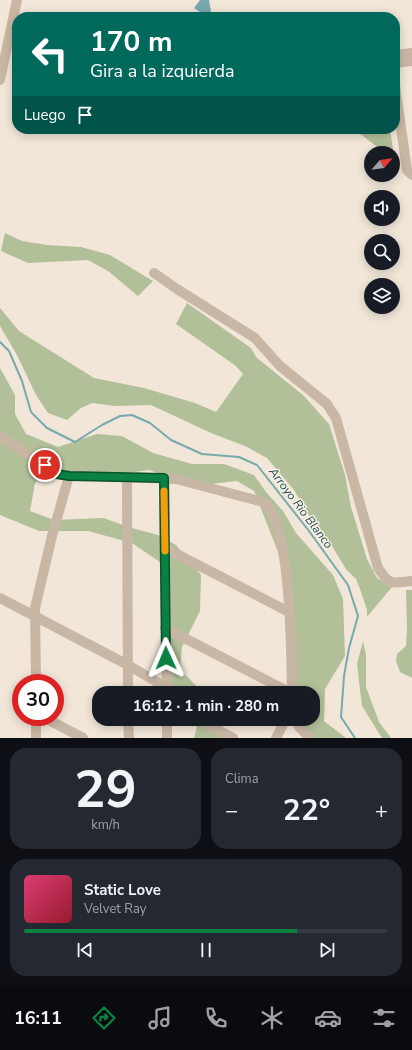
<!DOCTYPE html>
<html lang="es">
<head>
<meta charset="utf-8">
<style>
	body { margin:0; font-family:"Nunito Sans",sans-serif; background:#242831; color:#f1f3f6; height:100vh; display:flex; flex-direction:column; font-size:15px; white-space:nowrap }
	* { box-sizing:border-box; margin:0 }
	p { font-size:13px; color:#9ea1a6 }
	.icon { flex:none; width:22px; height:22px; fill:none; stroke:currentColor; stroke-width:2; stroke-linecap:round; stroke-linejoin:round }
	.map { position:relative; height:738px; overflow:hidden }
	.drawer { display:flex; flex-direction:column; gap:10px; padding:10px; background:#0d0f14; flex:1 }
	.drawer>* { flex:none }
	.banner { position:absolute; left:12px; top:12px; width:388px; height:122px; border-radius:16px; box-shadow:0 2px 10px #0003; background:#00695c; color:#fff; overflow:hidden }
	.needle { width:26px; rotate:61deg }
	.tools { position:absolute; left:364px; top:146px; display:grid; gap:8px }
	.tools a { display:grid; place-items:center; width:36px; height:36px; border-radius:50%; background:#171b24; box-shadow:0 2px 10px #0003; font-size:20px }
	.speed { position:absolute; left:12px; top:674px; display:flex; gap:8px; font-size:20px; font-weight:700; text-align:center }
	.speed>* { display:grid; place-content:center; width:52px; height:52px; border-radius:50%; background:#171b24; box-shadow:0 2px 10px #0003; line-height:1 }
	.speed .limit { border:6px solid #d22; background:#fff; color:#111 }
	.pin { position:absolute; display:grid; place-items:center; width:34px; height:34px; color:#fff; margin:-17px; border:2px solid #fff; border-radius:50%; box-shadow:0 1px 4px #0007 }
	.me { position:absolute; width:44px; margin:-22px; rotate:359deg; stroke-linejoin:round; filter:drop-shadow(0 0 3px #0008) }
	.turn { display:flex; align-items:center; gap:14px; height:84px; padding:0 12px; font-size:18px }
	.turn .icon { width:52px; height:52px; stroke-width:2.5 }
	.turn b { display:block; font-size:28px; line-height:34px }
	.then { display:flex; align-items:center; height:38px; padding:0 12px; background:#0003; gap:8px; font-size:15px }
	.big { font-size:30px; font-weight:700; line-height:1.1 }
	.drawer .widget { flex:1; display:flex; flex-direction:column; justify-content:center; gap:6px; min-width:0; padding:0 14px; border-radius:16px; background:#242831 }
	.drawer .dial { align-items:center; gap:0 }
	.dial b { font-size:52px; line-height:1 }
	.song { display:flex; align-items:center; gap:12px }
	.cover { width:48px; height:48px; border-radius:6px; background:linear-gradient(135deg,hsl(340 70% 55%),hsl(350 70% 35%)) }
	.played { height:4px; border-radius:2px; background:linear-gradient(90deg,#0b8043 75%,#363941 75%) }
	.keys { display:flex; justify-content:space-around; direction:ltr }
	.heat { display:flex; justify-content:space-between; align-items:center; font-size:22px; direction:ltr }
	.drawer .tiles { flex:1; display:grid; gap:10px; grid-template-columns:1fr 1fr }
	.widget:last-child { grid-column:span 2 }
	.trip { position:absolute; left:92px; top:686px; width:228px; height:40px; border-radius:16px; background:#171b24; box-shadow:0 2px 10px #0003; font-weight:700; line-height:40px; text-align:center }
	.dock { display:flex; height:64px; justify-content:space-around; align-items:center; background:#090b0e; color:#9ea1a6 }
	.dock .icon { width:28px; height:28px }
	.dock .active { color:#0b8043 }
	.dock b { font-size:18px; color:#f1f3f6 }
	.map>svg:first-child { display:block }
	.green { fill:#b1c099 }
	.water { fill:#77a9ae }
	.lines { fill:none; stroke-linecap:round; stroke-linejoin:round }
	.stream { stroke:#77a9ae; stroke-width:2 }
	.minor { stroke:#c9b7a5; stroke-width:10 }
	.route-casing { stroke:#07532c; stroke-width:10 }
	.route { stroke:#0b8043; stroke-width:7 }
	.slow { stroke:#f59e0b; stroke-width:7 }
	.labels { text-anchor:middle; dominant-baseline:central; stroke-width:3; stroke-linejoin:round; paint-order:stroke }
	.water-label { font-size:12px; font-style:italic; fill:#1c4f55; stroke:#f9f0e4 }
</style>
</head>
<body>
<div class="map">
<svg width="412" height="738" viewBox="0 0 412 738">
	<rect width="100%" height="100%" fill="#f1e6d8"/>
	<!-- green -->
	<path class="green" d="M 354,129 L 390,129 L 394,156 L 393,157 L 393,153 L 385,153 Z
		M 5,233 L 22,241 L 47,245 L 81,247 L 110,255 L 153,281 L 138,296 L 108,271 L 88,260 L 28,263 L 1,251 Z
		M 187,303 L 251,348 L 256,357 L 304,396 L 329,424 L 345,475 L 351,507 L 367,559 L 377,578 L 392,587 L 367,617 L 367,610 L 360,589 L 356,579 L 346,569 L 329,541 L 310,517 L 294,490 L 267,458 L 245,446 L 211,433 L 151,405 L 116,406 L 92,403 L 81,408 L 67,420 L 48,413 L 36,395 L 17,355 L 0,326 L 0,308 L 19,331 L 94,378 L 144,388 L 195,403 L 216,412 L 243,374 L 236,366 L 176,324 Z
		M 0,368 L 15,395 L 15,414 L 26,434 L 58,447 L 97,434 L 122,436 L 153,453 L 192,464 L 224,464 L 254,475 L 266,492 L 283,511 L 296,533 L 333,575 L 343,599 L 345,656 L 325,689 L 324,721 L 346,738 L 309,738 L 290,723 L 290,719 L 313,719 L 313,693 L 290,693 L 282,562 L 254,491 L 237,481 L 192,486 L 149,470 L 102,476 L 46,470 L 35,483 L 30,511 L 54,520 L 104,518 L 128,527 L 158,535 L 176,545 L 201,575 L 200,611 L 182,647 L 180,669 L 203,693 L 166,693 L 161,681 L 170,622 L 167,567 L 132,543 L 88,531 L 39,531 L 0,515 Z
		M 406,590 L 412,590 L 412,678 L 400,672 L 396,661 L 397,654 L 406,646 L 407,630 Z
		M 363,641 L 366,655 L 366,687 L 379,722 L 391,738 L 382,738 L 362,706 L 357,664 Z
		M 184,719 L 221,719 L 223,729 L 237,738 L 194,738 L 197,727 Z"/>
	<!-- water -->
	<path class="water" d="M 200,0 L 209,0 L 212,17 L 207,17 L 194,8 Z"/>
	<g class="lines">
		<!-- stream -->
		<path class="stream" d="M 0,342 L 9,351 L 22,381 L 31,412 L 47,428 L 75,442 L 102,425 L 120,416 L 132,415 L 150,423 L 171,440 L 202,454 L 239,457 L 257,465 L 309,531 L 348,585 L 358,616 L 349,648 L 344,676 L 341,717 L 355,738"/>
		<!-- minor -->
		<path class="minor" d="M 395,55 L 412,53
			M 395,63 L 412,61
			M 0,80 L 17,0
			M 395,85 L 407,170 L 412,175
			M 154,273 L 177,289 L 255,338 L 280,366 L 327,404 L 336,418 L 378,568 C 390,586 391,583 412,581
			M 0,436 L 57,473 L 63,475 L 176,479 L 263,502 C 292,522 291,656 292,693
			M 127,478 L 128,693
			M 164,478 L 167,693
			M 165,548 L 289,612
			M 0,598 L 128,665 L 167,688
			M 165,628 L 291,693
			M 36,683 L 35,608 L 52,536 L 69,476
			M 36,717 L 36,738
			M 43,717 L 83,738
			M 128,719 L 129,738
			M 167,719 L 167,738
			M 197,719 L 233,738
			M 295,719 L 300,728 L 310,738
			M 276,738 L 286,719"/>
	</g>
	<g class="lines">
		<defs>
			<path id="route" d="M 45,465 L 57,474 L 69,476 L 164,478 L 166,658"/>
		</defs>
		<!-- route casing -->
		<use href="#route" class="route-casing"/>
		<!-- route -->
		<use href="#route" class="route"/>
		<!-- slow -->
		<path class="slow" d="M 164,491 L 165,551"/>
	</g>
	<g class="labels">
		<!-- water labels -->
		<g class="water-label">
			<text transform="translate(301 508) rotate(53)">Arroyo Rio Blanco</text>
		</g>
	</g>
</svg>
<div class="tools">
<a><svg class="needle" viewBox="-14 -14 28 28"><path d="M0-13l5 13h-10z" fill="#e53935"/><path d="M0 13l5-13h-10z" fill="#9ea1a6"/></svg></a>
<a><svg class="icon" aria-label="sound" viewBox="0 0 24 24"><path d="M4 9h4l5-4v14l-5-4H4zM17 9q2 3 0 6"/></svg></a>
<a><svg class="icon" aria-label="search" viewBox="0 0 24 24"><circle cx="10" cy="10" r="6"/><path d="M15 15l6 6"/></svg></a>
<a><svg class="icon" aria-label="layers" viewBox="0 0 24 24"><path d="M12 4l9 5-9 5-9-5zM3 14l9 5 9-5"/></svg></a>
</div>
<div class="speed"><div class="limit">30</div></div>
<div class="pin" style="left:45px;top:465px;background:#d93025"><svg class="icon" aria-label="arrive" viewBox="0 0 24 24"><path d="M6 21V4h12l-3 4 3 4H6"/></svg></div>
<svg class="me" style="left:166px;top:658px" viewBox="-20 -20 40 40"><path d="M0-17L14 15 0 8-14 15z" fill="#0b8043" stroke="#fff" stroke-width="4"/></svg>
<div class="trip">16:12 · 1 min · 280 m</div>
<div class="banner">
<div class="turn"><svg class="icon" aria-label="left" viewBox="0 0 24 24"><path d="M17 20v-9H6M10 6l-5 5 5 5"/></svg><div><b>170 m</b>Gira a la izquierda</div></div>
<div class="then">Luego<svg class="icon" aria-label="arrive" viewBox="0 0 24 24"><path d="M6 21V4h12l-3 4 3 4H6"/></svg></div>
</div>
</div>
<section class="drawer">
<div class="tiles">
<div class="widget dial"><b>29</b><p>km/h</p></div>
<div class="widget"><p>Clima</p>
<div class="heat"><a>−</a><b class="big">22°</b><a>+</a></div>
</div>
<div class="widget">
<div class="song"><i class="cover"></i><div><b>Static Love</b><p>Velvet Ray</p></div></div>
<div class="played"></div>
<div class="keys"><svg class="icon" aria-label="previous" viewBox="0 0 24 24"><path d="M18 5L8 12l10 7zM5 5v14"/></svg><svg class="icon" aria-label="pause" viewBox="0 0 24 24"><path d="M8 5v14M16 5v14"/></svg><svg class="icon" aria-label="next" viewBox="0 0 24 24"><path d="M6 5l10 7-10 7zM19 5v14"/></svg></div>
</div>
</div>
</section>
<nav class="dock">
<b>16:11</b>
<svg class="icon active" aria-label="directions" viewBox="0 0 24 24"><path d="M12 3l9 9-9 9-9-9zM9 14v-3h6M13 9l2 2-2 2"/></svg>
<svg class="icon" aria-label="music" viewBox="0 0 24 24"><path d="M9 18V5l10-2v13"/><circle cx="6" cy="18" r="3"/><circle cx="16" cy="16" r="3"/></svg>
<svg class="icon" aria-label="phone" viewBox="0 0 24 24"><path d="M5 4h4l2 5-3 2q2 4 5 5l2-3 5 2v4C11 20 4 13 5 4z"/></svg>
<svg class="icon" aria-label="climate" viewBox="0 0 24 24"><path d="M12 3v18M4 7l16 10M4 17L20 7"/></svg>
<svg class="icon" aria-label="car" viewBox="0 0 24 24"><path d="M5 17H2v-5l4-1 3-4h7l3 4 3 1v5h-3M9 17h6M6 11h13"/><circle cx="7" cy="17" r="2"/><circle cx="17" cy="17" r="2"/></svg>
<svg class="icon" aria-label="filters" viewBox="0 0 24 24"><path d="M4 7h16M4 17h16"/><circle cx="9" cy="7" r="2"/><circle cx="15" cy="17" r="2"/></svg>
</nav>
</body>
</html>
